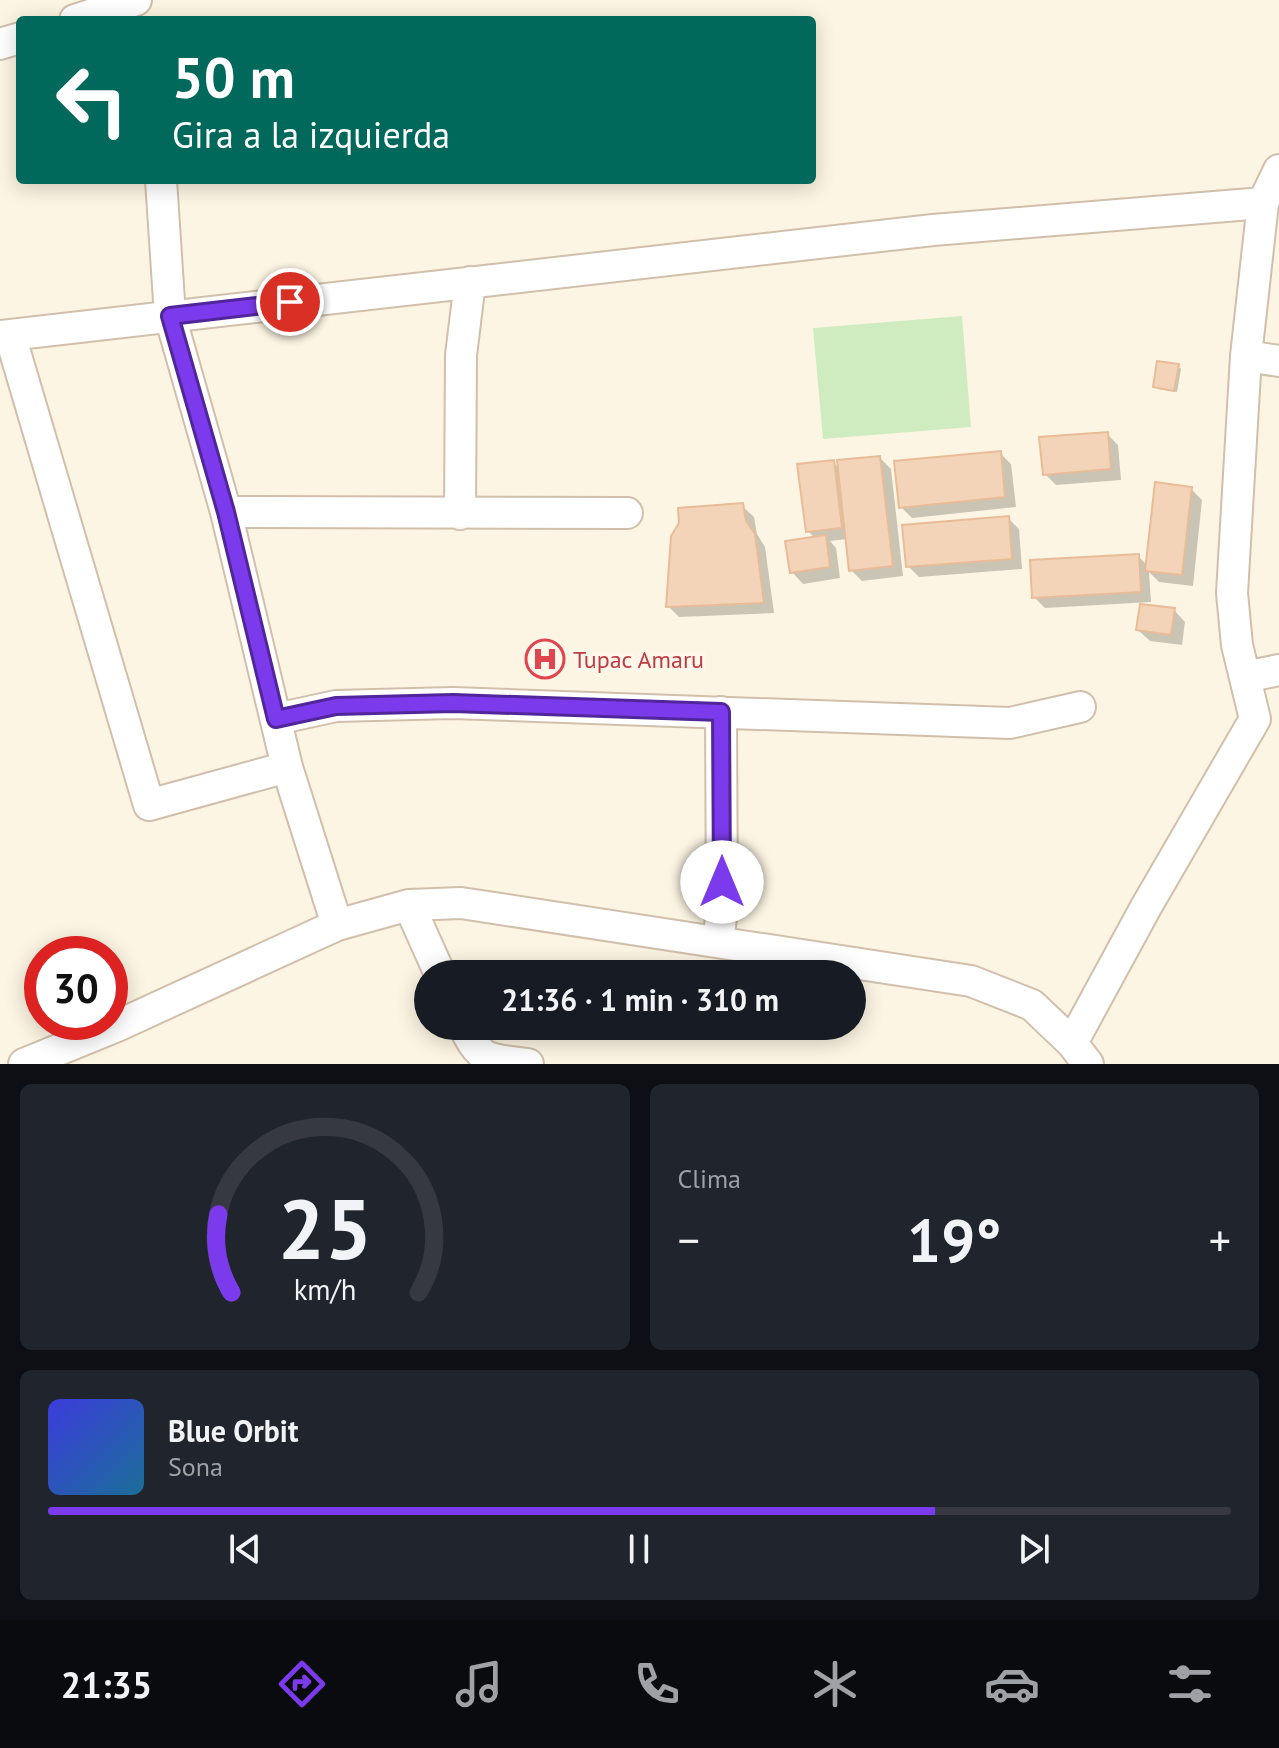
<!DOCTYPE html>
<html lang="es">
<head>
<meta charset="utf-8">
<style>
	body { margin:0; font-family:"PT Sans",sans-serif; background:#20242c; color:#f1f3f6; height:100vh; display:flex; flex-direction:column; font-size:30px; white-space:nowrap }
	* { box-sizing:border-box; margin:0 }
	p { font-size:26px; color:#9ea1a6 }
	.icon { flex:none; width:44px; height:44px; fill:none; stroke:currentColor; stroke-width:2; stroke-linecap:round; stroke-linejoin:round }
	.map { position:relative; height:1064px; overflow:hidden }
	.side { display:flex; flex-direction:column; gap:20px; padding:20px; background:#0d0f14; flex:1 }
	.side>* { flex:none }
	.top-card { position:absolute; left:16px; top:16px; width:800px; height:168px; border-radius:8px; box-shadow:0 4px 20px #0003; background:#00695c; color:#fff; overflow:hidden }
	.speed { position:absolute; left:24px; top:936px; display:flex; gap:16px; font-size:40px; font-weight:700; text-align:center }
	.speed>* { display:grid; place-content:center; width:104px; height:104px; border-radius:50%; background:#171b24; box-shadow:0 4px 20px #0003; line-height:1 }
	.speed .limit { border:12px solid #d22; background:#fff; color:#111 }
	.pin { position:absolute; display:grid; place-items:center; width:68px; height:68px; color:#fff; margin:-34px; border:4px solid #fff; border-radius:50%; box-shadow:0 2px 8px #0007 }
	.me { position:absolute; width:88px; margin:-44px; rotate:0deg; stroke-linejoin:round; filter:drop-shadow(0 0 6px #0008) }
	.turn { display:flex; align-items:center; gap:28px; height:168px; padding:0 24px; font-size:36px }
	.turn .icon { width:104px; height:104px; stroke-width:2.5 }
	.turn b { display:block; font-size:56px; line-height:68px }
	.big { font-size:60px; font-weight:800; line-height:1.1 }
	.side .tile { flex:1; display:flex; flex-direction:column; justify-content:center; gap:12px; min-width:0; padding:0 28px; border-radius:12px; background:#20242c }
	.side .dial { align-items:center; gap:0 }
	.dial svg { height:208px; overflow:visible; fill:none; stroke:#363941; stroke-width:7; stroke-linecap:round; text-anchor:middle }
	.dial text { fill:#f1f3f6; stroke:none }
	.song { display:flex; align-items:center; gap:24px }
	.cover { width:96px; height:96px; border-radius:12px; background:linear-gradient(135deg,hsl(240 70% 55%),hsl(200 70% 35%)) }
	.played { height:8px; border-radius:4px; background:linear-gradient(90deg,#7c3aed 75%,#363941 75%) }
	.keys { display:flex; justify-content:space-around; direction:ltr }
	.heat { display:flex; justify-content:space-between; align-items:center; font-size:44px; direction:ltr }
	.side .tiles { flex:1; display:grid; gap:20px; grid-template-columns:1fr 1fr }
	.tile:last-child { grid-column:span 2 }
	.trip { position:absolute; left:414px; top:960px; width:452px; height:80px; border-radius:40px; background:#171b24; box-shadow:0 4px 20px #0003; font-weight:800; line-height:80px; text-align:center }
	.tab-bar { display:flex; height:128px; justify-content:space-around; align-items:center; background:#090b0e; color:#9ea1a6 }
	.tab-bar .icon { width:56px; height:56px }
	.tab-bar .on { color:#7c3aed }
	.tab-bar b { font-size:36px; color:#f1f3f6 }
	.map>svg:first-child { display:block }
	.grass { fill:#cfecc0 }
	.shadow { fill:#0003 }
	.building { fill:#f4d4b9; stroke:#e8bc98; stroke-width:2 }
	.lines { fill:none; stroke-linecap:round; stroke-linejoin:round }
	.minor-casing { stroke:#d1bfab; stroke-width:34 }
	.minor { stroke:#fff; stroke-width:30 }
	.route-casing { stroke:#51269a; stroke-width:20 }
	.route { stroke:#7c3aed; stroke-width:14 }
	.labels { text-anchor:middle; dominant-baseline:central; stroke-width:7; stroke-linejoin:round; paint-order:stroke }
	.health-label { font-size:24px; fill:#be3a42; stroke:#fff8ea; text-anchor:start }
</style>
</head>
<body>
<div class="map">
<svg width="1279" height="1064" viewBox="0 0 1279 1064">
	<rect width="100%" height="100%" fill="#fdf5e3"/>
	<!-- grass -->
	<path class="grass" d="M 962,316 L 971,427 L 823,439 L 813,328 Z"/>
	<!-- shadow -->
	<path class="shadow" d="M 1178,366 L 1181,369 L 1177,392 L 1158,389 L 1155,386 Z
		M 1107,434 L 1118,445 L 1121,480 L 1056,485 L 1045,474 Z
		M 1000,453 L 1011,464 L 1016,507 L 912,518 L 901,507 Z
		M 880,458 L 891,469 L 903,576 L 862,581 L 851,570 L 848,539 L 830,541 L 836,548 L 840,578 L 803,584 L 792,572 L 815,538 L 808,531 L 833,462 L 840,469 Z
		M 1191,489 L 1202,500 L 1193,586 L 1159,582 L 1149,572 L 1151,602 L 1045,608 L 1034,597 L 1138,556 L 1148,566 Z
		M 742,506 L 754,517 L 757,534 L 765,547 L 774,613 L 679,617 L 668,606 Z
		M 1008,518 L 1019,529 L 1022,569 L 919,577 L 908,566 Z
		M 1174,610 L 1185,622 L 1182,645 L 1150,641 L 1138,630 Z"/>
	<!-- building -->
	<path class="building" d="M 1157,361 L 1179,364 L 1174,391 L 1153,387 Z
		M 1108,432 L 1111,469 L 1043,475 L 1039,437 Z
		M 1001,451 L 1005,497 L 899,508 L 894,461 Z
		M 880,456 L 893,566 L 849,571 L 837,460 Z
		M 834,460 L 842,528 L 806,532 L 797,464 Z
		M 1155,482 L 1192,487 L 1182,575 L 1145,571 Z
		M 743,503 L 746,521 L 755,534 L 764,603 L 666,607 L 671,536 L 679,523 L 678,508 Z
		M 1009,516 L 1012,559 L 906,567 L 902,525 Z
		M 826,535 L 830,567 L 790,573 L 785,541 Z
		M 1139,554 L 1141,592 L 1032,598 L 1030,560 Z
		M 1140,604 L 1175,608 L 1171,635 L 1136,630 Z"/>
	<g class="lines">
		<defs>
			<path id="minor" d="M 75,20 L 136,0
				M 0,44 L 20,38
				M 161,180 L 170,316 L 226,512 L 287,767 L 337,925
				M 10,335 L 149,805 L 287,767
				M 0,336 L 933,230 L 1263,203
				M 1246,356 L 1279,361
				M 226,512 L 627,513
				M 460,514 L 461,355 L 470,282
				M 1245,677 L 1279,670
				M 276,719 L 336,706 L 453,703 L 1010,723 L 1080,707
				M 409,905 L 440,974
				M 718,942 L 722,910 L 721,712
				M 464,1026 C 480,1063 490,1059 528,1064
				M 1072,1043 L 1146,907 L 1255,719 L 1237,645 L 1232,593 L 1246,356 L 1263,203 L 1279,170
				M 24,1064 L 117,1026 L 337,925 L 409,905 L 461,903 L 971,981 L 1032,1005 L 1072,1043 L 1088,1064"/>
		</defs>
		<!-- minor casing -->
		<use href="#minor" class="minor-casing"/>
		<!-- minor -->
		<use href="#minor" class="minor"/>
	</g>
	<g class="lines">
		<defs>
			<path id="route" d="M 290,302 L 170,316 L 226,512 L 276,719 L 336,706 L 453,703 L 721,712 L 722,882"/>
		</defs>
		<!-- route casing -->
		<use href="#route" class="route-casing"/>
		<!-- route -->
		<use href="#route" class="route"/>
	</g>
	<!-- icons -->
	<defs>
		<symbol id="hospital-ring" viewBox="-11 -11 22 22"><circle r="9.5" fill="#fff8ea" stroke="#e0444e" stroke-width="1.5"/><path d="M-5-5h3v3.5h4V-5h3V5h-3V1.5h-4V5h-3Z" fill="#e0444e"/></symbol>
	</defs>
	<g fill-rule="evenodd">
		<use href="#hospital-ring" x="523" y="637" width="44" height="44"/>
	</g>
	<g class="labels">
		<!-- health labels -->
		<g class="health-label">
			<text x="573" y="659">Tupac Amaru</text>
		</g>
	</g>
</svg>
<div class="speed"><div class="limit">30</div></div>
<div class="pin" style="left:290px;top:302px;background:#d93025"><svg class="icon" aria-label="arrive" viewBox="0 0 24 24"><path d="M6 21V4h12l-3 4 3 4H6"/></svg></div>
<svg class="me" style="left:722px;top:882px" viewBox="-20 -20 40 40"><circle r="19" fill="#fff"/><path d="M0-13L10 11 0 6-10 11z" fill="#7c3aed"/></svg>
<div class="trip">21:36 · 1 min · 310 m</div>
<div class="top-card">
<div class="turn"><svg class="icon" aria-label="left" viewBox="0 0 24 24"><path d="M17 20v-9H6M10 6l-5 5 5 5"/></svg><div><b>50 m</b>Gira a la izquierda</div></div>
</div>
</div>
<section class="side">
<div class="tiles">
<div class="tile dial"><svg viewBox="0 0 100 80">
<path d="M14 69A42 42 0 1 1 86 69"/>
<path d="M14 69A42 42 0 0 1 9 39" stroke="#7c3aed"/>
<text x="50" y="56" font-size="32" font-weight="700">25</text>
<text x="50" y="72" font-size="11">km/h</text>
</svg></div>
<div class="tile"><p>Clima</p>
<div class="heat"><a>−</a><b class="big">19°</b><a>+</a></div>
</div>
<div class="tile">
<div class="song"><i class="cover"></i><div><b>Blue Orbit</b><p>Sona</p></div></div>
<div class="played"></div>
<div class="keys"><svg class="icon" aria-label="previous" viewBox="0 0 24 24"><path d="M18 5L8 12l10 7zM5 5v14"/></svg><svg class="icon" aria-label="pause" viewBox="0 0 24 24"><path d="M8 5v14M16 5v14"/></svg><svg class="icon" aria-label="next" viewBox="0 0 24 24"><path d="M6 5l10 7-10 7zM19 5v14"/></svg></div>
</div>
</div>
</section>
<nav class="tab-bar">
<b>21:35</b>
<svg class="icon on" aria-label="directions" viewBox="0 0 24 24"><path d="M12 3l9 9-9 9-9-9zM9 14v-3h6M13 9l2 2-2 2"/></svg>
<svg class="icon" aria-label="music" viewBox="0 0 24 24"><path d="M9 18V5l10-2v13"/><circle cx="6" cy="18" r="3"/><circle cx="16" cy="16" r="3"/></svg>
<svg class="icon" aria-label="phone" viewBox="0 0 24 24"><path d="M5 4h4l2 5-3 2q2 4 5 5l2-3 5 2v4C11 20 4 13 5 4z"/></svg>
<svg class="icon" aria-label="climate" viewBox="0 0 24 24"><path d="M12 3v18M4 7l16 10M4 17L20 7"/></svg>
<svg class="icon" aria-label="car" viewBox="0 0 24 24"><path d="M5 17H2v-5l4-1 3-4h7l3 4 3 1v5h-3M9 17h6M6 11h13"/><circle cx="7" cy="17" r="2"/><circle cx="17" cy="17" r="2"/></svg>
<svg class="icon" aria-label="filters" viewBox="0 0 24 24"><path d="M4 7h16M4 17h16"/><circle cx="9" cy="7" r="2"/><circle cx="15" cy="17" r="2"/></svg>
</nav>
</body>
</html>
